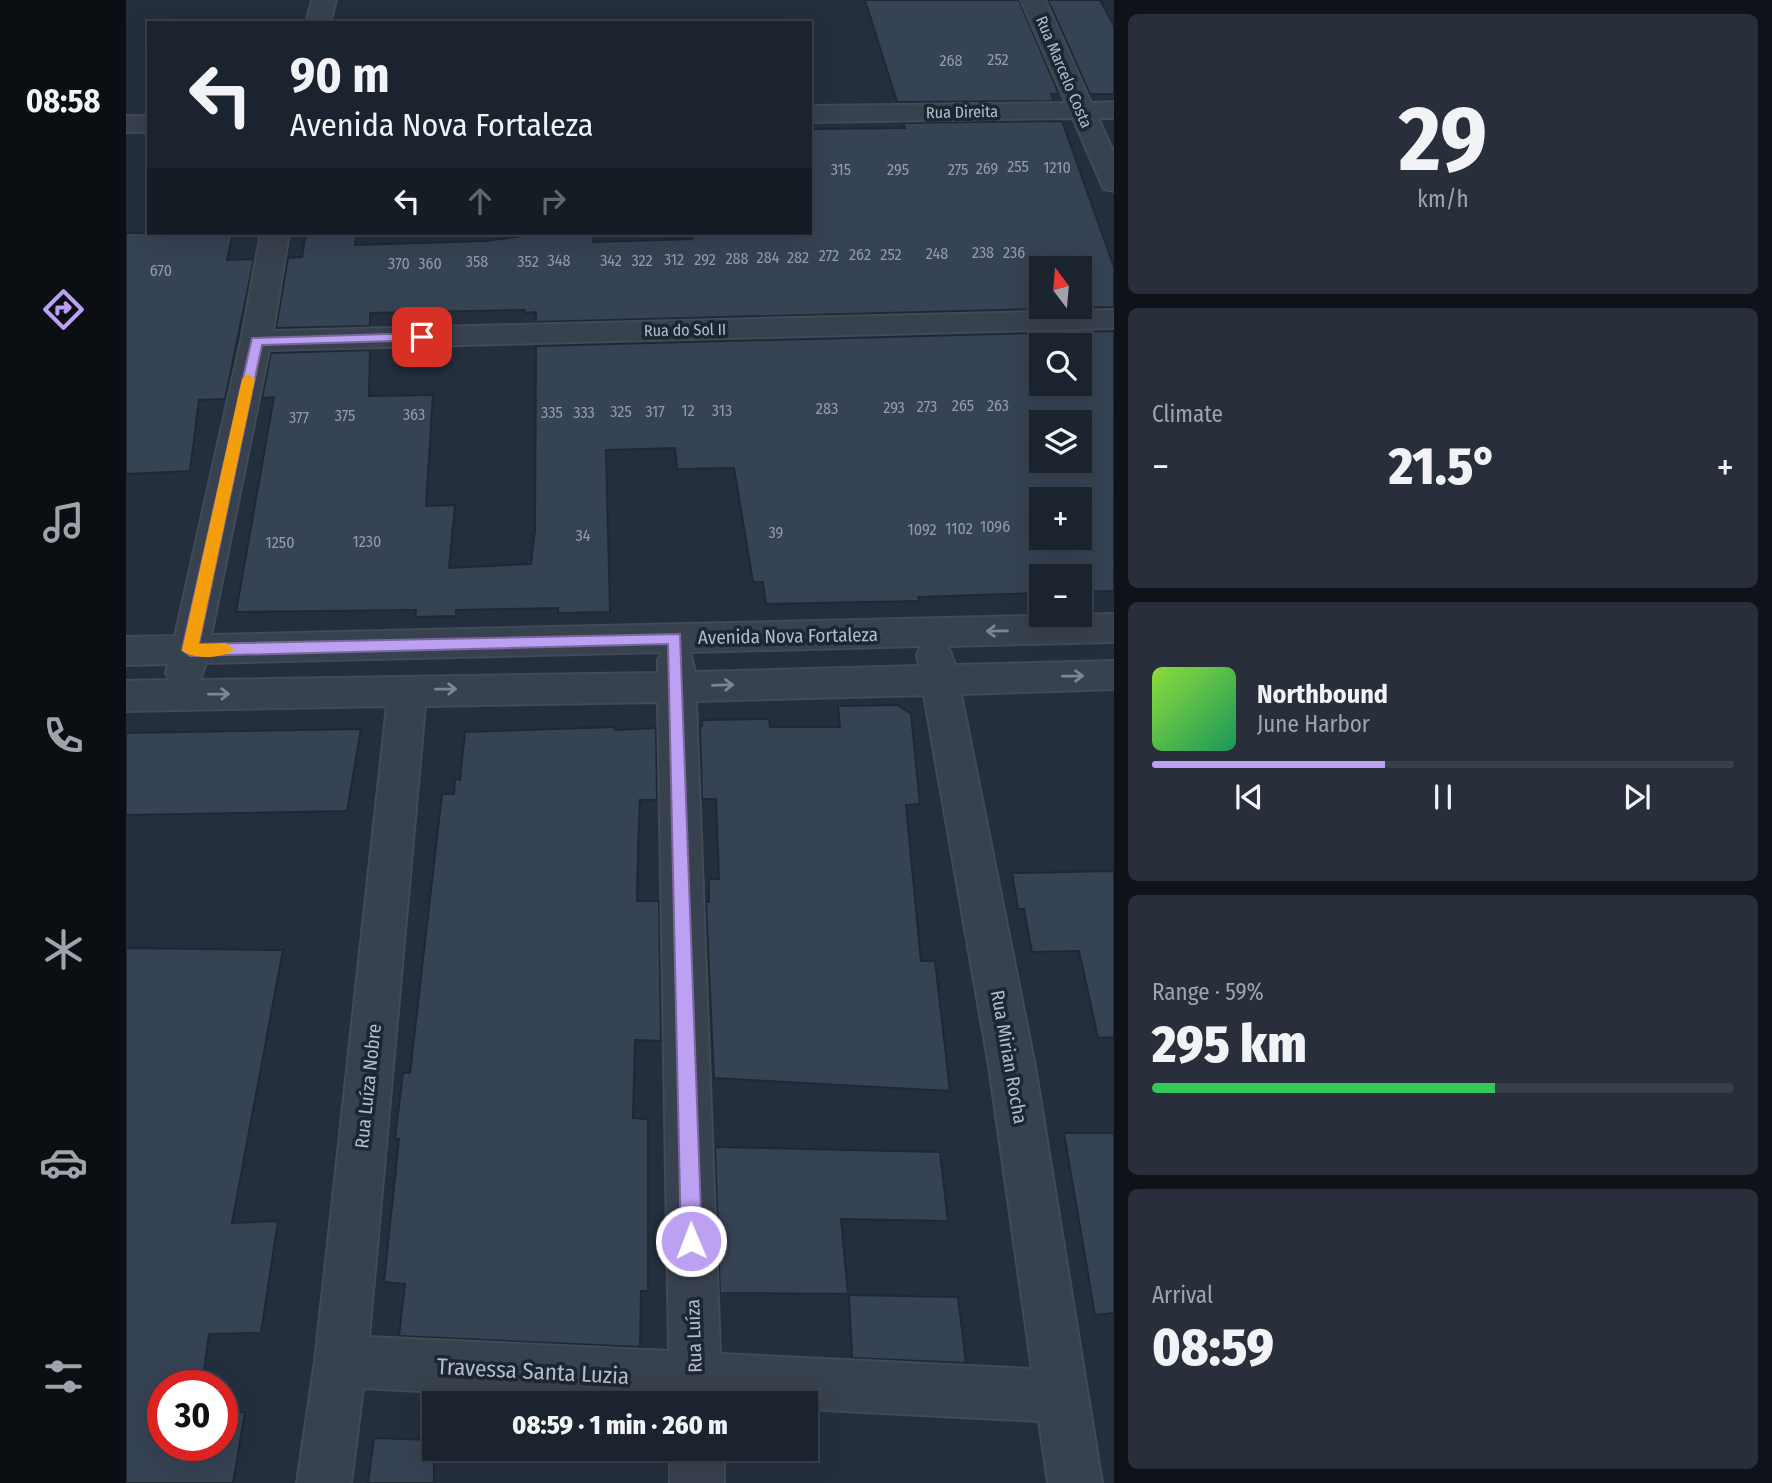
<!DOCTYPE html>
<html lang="en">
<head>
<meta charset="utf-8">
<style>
	body { margin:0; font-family:"Fira Sans Condensed",sans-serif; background:#282f3a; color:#f1f3f6; height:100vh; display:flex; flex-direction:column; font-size:26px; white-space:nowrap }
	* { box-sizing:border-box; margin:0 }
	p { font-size:23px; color:#a0a4aa }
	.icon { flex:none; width:38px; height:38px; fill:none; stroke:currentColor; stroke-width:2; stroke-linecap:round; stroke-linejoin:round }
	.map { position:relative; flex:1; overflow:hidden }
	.side { display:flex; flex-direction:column; gap:14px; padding:14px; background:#0f1319; width:658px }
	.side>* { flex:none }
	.hud { position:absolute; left:21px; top:21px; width:665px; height:214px; border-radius:0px; box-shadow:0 7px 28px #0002,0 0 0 2px #39404a; background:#1b232e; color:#f1f3f6; overflow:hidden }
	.needle { width:46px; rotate:344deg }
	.tools { position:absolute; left:903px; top:256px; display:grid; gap:14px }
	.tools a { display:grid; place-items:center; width:63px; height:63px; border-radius:0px; background:#1b232e; box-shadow:0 7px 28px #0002,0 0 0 2px #39404a; font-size:35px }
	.speed { position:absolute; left:21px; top:1370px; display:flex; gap:14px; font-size:35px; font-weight:700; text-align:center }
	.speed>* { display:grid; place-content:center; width:91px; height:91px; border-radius:50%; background:#1b232e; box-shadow:0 7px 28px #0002,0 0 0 2px #39404a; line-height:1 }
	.speed .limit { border:10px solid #d22; background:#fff; color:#111 }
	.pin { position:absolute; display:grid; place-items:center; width:60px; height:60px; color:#fff; margin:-30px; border-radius:14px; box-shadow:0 4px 10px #0006 }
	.me { position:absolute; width:77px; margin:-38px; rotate:359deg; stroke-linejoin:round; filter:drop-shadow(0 0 5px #0008) }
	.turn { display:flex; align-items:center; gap:24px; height:147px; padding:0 28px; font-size:32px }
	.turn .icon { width:91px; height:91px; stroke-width:2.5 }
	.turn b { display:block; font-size:49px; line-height:60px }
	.lanes { display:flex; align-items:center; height:66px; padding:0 28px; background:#0003; justify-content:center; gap:35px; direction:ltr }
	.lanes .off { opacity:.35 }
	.big { font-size:52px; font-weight:800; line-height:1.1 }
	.side .widget { flex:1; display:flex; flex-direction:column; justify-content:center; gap:10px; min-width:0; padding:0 24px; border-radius:10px; background:#282f3a }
	.side .dial { align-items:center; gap:0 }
	.dial b { font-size:91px; line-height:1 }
	.song { display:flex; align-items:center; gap:21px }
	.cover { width:84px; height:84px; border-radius:10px; background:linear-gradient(135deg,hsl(90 70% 55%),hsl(150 70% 35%)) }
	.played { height:7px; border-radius:4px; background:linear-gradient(90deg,#bca0f2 40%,#39404a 40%) }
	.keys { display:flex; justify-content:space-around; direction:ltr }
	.heat { display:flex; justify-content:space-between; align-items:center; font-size:38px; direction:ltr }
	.charge { height:10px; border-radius:5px; background:linear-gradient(90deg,#34c759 59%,#39404a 0) }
	.trip { position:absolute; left:296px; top:1391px; width:396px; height:70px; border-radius:0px; background:#1b232e; box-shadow:0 7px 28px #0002,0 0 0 2px #39404a; font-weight:800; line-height:70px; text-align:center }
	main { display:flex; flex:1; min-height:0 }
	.tabs { display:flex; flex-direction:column; width:126px; justify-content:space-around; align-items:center; background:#0b0e12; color:#a0a4aa }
	.tabs .icon { width:49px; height:49px }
	.tabs .selected { color:#bca0f2 }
	.tabs b { font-size:32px; color:#f1f3f6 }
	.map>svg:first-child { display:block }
	.building { fill:#364354; stroke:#1f2835; stroke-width:2; fill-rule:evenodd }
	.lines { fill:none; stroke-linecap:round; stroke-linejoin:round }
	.minor-casing { stroke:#414a57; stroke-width:4 }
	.minor { fill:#38414e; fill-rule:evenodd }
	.oneway { stroke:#7c8592 }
	.route { fill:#bca0f2; stroke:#7a689d; stroke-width:2 }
	.slow { fill:#f59e0b }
	.labels { text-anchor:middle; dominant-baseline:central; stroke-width:7; stroke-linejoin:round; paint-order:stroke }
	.number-label { font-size:16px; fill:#929caa }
	.far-street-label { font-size:16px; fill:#b4bcc9; stroke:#1d2633 }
	.street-label { font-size:19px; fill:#b4bcc9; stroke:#1d2633 }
	.near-street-label { font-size:23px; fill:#b4bcc9; stroke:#1d2633 }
</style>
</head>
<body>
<main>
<nav class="tabs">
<b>08:58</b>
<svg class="icon selected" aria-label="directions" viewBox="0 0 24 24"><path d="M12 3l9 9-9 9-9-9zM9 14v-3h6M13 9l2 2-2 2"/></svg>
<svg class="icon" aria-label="music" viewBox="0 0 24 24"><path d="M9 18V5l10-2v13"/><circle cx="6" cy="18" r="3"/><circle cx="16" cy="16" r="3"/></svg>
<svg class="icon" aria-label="phone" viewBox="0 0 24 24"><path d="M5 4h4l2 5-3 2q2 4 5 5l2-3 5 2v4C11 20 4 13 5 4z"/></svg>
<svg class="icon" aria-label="climate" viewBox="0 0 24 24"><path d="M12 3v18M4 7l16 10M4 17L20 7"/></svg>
<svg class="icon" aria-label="car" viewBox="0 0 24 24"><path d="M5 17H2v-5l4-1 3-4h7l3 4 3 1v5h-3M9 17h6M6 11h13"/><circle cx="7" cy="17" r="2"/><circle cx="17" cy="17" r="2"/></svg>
<svg class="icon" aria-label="filters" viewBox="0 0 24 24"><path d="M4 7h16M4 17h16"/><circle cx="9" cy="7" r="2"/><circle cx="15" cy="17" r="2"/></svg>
</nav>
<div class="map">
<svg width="988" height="1483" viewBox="0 0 988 1483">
	<rect width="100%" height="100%" fill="#242f3e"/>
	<!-- building -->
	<path class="building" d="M 739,0 L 893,0 L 933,94 L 925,94 L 928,101 L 771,102 Z
		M 922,0 L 974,0 L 988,26 L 988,94 L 964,94 Z
		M 936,121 L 988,267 L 988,307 L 410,322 L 410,312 L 399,313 L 399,310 L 244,313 L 244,326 L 150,328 L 162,258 L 176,257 L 180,233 L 231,233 L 229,245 L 359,241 L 421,233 L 466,233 L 467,242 L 567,239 L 565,233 L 684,233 L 684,129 L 779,128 L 777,123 ZM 915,268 L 954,268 L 954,306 L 915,306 Z
		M 0,233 L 107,233 L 101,260 L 128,259 L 99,399 L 73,400 L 64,471 L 0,474 Z
		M 988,331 L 988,591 L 954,592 L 954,576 L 915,576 L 915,593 L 792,597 L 794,601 L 640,604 L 637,582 L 627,582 L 608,468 L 551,469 L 549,448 L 480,450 L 484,612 L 432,613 L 432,608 L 330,610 L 330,616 L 289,617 L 290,610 L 110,612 L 148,397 L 136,398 L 145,353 L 244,350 L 243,396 L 307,395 L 300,506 L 329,505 L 323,568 L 405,564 L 409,530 L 410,346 ZM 915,345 L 954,345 L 954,383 L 915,383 ZM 915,422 L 954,422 L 954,460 L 915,460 ZM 915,499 L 954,499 L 954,537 L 915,537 Z
		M 772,705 L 785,714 L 794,804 L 780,805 L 795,961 L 809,961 L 824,1091 L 588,1078 L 580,902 L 583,902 L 583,879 L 593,879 L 590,799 L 576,799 L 574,726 L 576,726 L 576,720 L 643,719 L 644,727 L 714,727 L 712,706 Z
		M 489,727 L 489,730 L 530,728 L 531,800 L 514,800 L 512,847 L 511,901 L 533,901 L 535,1041 L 509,1040 L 507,1118 L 522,1119 L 522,1291 L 515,1291 L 514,1347 L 273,1336 L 279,1284 L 258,1282 L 273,1139 L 269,1139 L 277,1073 L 284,1073 L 316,794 L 328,794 L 329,779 L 334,780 L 339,732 Z
		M 235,729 L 221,811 L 0,815 L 0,733 Z
		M 988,871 L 988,1037 L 972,1038 L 953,951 L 906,952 L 898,909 L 892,909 L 886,873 Z
		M 0,948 L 157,950 L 106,1223 L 152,1221 L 135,1333 L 83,1334 L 76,1386 L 37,1386 L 37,1446 L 96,1446 L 96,1413 L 119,1412 L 107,1483 L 0,1483 Z
		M 938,1133 L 988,1133 L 988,1313 L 969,1315 Z
		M 589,1147 L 814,1152 L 822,1221 L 715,1219 L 722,1294 L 594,1293 Z
		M 723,1295 L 832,1297 L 840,1363 L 726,1358 Z
		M 248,1438 L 308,1440 L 308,1483 L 242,1483 Z"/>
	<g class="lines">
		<defs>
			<path id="minor" d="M 186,0 L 210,0 L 204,23 L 180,23 Z
				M 895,0 L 919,0 L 965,103 L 988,102 L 988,118 L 972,118 L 988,153 L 988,191 L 978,189 L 975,183 L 947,118 L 684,122 L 684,106 L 940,103 Z
				M 0,116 L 23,116 L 23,132 L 0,132 Z
				M 135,233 L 163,233 L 147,331 L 988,310 L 988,328 L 143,350 L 85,635 L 988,614 L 988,642 L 822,646 L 829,665 L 988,661 L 988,689 L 835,694 L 909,1066 L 976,1483 L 922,1483 L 913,1421 L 679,1409 L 679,1404 L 544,1404 L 237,1388 L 225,1483 L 171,1483 L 189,1361 L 261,706 L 0,711 L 0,681 L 44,680 L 40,673 L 42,664 L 0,665 L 0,637 L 49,636 L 115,341 ZM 795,646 L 791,655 L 793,666 L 569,672 L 564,652 ZM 536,652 L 532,660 L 532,673 L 74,680 L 80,663 ZM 798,695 L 863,1066 L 906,1369 L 594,1354 L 570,701 ZM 532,702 L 543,1351 L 243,1337 L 299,706 Z
				M 544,1449 L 598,1449 L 598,1483 L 544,1483 Z"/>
		</defs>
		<!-- minor casing -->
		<use href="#minor" class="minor-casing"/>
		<!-- minor -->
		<use href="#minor" class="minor"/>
	</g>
	<!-- one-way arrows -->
	<defs><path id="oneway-shaft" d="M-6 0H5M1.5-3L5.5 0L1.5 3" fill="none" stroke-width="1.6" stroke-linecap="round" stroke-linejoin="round" transform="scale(1.75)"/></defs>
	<g class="oneway">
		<use href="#oneway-shaft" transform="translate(871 631) rotate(179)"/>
		<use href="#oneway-shaft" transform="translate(947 676) rotate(-1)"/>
		<use href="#oneway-shaft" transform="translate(597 685) rotate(-2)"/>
		<use href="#oneway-shaft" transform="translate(320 689) rotate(-1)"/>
		<use href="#oneway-shaft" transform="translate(93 694) rotate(-1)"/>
	</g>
	<!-- route -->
	<path class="route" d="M 296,333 L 301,334 L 301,340 L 136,345 L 73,644 L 554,634 L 576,1241 L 573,1248 L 565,1251 L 558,1248 L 555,1241 L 542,644 L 64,656 L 56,650 L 126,338 Z"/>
	<!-- slow -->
	<path class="slow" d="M 122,374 L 129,379 L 73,644 L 100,643 L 108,649 C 100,659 64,660 56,650 L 116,379 Z"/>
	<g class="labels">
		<!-- number labels -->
		<g class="number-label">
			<text x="872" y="59">252</text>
			<text x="825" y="60">268</text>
			<text x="892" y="166">255</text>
			<text x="931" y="167">1210</text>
			<text x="861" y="168">269</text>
			<text x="715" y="169">315</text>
			<text x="772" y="169">295</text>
			<text x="832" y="169">275</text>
			<text x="857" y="252">238</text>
			<text x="888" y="252">236</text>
			<text x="811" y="253">248</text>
			<text x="734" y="254">262</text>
			<text x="765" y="254">252</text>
			<text x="703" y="255">272</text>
			<text x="642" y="257">284</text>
			<text x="672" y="257">282</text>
			<text x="611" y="258">288</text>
			<text x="548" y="259">312</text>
			<text x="579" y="259">292</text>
			<text x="433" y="260">348</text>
			<text x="485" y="260">342</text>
			<text x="516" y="260">322</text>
			<text x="351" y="261">358</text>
			<text x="402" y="261">352</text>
			<text x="273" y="263">370</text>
			<text x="304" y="263">360</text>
			<text x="35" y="270">670</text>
			<text x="837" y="405">265</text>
			<text x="872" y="405">263</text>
			<text x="801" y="406">273</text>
			<text x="768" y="407">293</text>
			<text x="701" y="408">283</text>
			<text x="562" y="410">12</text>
			<text x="596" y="410">313</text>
			<text x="495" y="411">325</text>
			<text x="529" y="411">317</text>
			<text x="426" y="412">335</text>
			<text x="458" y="412">333</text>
			<text x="288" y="414">363</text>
			<text x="219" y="415">375</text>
			<text x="173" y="417">377</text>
			<text x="869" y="526">1096</text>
			<text x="833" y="528">1102</text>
			<text x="796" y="529">1092</text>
			<text x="650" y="532">39</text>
			<text x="457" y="535">34</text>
			<text x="241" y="541">1230</text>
			<text x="154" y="542">1250</text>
		</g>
		<!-- far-street labels -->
		<g class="far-street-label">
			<text transform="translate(938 72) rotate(67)">Rua Marcelo Costa</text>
			<text transform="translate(836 112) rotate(-1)">Rua Direita</text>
			<text transform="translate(559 330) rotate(-1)">Rua do Sol II</text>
		</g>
		<!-- street labels -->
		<g class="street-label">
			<text transform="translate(662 636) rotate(-1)">Avenida Nova Fortaleza</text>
			<text transform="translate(883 1057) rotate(80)">Rua Mirian Rocha</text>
			<text transform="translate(242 1086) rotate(-84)">Rua Luíza Nobre</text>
			<text transform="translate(568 1336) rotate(-92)">Rua Luíza</text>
		</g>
		<!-- near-street labels -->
		<g class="near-street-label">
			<text transform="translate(407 1371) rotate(3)">Travessa Santa Luzia</text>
		</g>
	</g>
</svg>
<div class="tools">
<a><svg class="needle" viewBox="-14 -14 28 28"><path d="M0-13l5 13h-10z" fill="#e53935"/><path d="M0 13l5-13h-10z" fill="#a0a4aa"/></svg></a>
<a><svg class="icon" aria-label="search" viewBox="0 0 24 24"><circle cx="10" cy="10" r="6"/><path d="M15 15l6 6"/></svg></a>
<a><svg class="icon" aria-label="layers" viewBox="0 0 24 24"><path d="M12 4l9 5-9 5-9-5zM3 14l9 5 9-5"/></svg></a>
<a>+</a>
<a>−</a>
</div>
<div class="speed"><div class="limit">30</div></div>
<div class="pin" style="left:296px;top:337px;background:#d93025"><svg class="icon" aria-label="arrive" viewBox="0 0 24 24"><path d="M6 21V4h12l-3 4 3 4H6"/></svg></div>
<svg class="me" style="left:565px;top:1241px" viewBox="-20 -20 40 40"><circle r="17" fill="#bca0f2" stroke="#fff" stroke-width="3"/><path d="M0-11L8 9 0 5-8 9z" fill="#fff"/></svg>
<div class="trip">08:59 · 1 min · 260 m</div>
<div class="hud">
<div class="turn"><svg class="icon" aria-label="left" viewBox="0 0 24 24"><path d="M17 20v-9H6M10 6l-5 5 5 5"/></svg><div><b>90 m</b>Avenida Nova Fortaleza</div></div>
<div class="lanes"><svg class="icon" aria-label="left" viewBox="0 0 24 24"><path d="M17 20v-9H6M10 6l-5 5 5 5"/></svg><svg class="icon off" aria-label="ahead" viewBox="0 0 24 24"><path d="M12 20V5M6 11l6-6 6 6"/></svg><svg class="icon off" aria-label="right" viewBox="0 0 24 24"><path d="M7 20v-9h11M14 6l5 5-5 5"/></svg></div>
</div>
</div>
<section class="side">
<div class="widget dial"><b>29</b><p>km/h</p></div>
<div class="widget"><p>Climate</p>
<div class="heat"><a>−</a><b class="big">21.5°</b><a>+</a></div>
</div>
<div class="widget">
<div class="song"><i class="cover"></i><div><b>Northbound</b><p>June Harbor</p></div></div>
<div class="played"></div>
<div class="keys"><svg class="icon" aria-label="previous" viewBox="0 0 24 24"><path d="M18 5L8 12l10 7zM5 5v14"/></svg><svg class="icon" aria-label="pause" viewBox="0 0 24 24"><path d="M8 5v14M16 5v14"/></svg><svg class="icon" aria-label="next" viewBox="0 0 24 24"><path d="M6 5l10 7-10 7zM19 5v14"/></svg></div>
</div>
<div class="widget"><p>Range · 59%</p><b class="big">295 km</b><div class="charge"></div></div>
<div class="widget"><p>Arrival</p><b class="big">08:59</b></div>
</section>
</main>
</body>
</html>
